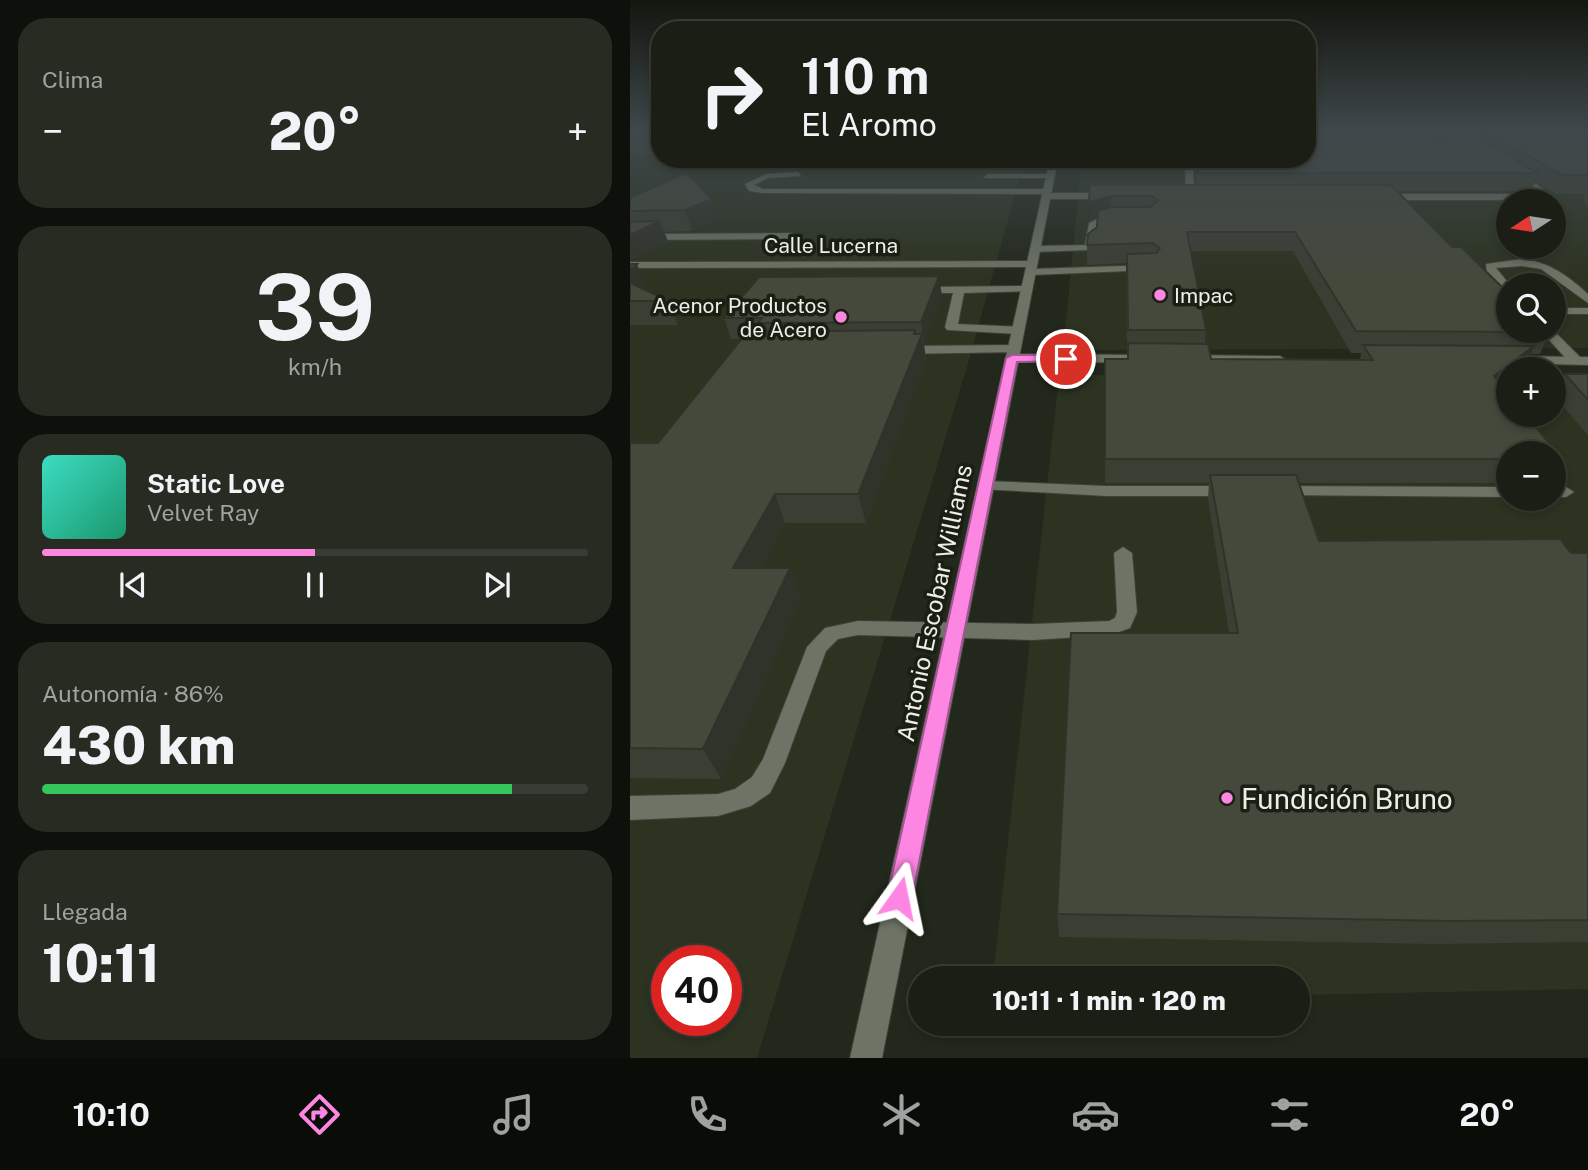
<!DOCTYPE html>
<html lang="es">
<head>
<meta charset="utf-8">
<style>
	body { margin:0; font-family:"Public Sans",sans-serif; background:#272b22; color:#f1f3f6; height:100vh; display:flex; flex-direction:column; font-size:26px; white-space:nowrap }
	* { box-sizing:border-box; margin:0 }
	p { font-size:23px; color:#9fa2a0 }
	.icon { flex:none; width:38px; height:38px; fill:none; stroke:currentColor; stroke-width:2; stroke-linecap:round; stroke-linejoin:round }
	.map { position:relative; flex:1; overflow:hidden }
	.side { display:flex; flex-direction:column; gap:18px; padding:18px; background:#0e100c; width:630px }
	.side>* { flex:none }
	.top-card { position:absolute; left:21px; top:21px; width:665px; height:147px; border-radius:28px; box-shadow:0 4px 10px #0003,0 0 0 2px #383c34; background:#1a1e15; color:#f1f3f6; overflow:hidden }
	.needle { width:46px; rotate:258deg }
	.buttons { position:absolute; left:866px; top:189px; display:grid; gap:14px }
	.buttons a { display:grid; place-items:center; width:70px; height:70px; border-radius:50%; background:#1a1e15; box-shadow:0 4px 10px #0003,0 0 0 2px #383c34; font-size:35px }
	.speed { position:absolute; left:21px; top:945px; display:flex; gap:14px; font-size:35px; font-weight:700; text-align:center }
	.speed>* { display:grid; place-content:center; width:91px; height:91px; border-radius:50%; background:#1a1e15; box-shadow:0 4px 10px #0003,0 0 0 2px #383c34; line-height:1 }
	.speed .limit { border:10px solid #d22; background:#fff; color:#111 }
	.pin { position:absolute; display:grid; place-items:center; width:60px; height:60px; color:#fff; margin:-30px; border:4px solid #fff; border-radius:50%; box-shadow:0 2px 7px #0007 }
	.me { position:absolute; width:77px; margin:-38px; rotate:12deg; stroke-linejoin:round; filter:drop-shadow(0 0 5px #0008) }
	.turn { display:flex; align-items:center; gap:24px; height:147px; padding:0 35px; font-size:32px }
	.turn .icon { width:91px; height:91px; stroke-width:2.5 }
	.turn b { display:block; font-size:49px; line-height:60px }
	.big { font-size:52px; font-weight:800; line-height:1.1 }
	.side .card { flex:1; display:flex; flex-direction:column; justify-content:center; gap:10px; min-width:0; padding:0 24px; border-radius:28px; background:#272b22 }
	.side .dial { align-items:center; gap:0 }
	.dial b { font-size:91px; line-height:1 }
	.song { display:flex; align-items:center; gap:21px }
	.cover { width:84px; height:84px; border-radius:10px; background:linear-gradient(135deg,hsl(170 70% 55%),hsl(160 70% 35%)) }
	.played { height:7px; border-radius:4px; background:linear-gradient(90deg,#fd86e3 50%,#383c34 50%) }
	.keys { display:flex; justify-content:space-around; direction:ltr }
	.heat { display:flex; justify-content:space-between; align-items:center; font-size:38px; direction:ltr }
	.charge { height:10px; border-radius:5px; background:linear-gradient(90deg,#34c759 86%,#383c34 0) }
	.trip { position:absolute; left:278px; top:966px; width:402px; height:70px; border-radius:35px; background:#1a1e15; box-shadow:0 4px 10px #0003,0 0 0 2px #383c34; font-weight:800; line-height:70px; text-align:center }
	.dock { display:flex; height:112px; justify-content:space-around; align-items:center; background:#0a0c08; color:#9fa2a0 }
	.dock .icon { width:49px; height:49px }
	.dock .current { color:#fd86e3 }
	.dock b { font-size:32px; color:#f1f3f6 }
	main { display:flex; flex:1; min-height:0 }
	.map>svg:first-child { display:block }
	.built { fill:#2c3321; fill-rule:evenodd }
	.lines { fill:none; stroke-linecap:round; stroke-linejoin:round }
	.service-casing { stroke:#3d4238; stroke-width:2 }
	.minor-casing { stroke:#3d4238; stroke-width:2 }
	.tertiary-casing { stroke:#3d4238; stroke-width:2 }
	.service { fill:#6d7365; fill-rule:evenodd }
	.minor { fill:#6d7365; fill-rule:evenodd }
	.tertiary { fill:#6d7365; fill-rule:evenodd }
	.wall { fill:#3a3f34; fill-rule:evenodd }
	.shaded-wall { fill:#30332a }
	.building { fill:#44493c; stroke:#30332a; stroke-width:2 }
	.route { fill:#fd86e3; stroke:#a45794; stroke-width:2 }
	.poi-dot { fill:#fd86e3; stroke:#1a1e13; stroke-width:2.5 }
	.labels { text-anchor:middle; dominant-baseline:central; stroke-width:7; stroke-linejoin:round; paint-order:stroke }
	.far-street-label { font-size:21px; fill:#ecefe7; stroke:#1a1e13 }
	.far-poi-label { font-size:21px; fill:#ecefe7; stroke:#1a1e13; text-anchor:start }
	.street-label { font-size:24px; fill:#ecefe7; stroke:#1a1e13 }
	.near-poi-label { font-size:28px; fill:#ecefe7; stroke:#1a1e13; text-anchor:start }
</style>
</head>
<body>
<main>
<section class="side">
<div class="card"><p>Clima</p>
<div class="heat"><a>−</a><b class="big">20°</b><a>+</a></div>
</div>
<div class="card dial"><b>39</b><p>km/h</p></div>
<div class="card">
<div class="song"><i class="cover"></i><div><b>Static Love</b><p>Velvet Ray</p></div></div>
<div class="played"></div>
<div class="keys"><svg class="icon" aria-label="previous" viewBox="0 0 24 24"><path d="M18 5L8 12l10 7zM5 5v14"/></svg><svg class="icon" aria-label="pause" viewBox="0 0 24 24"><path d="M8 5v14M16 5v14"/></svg><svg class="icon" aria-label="next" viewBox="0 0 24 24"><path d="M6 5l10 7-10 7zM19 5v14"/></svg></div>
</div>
<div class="card"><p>Autonomía · 86%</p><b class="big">430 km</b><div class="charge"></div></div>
<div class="card"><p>Llegada</p><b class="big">10:11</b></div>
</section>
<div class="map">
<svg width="958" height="1058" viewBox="0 0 958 1058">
	<rect width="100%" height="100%" fill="#23281c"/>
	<!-- built -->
	<path class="built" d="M 0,132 L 30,132 L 30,159 L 395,159 L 336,370 L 127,1058 L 0,1058 ZM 37,961 L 96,961 L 96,1020 L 37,1020 Z
		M 958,132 L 958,348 L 453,350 L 434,341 L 452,159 L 677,159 ZM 878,201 L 924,201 L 924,247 L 878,247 ZM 878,285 L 924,285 L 924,331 L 878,331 Z
		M 448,375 L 878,376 L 878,415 L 924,415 L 924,376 L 958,376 L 958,989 L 669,995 L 668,978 L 363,978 L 428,386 ZM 878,453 L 924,453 L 924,499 L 878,499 Z"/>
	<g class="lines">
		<defs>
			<path id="service" d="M 477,159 L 557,159 L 563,164 L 564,196 L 560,199 L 556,196 L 555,165 L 552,163 Z
				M 881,171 L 887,171 L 925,197 L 921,200 L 752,200 L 748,197 L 752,194 L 911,194 L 881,175 Z
				M 168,172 L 171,176 L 138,178 L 124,185 L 133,189 L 417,189 L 420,193 L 482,193 L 486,196 L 482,199 L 417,199 L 414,194 L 133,193 L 119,191 L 115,184 L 137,174 Z
				M 357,174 L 421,174 L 425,176 L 421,178 L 354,178 Z
				M 489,216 L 492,217 L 492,221 L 473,223 L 467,226 L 465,246 L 460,250 L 405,252 L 400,249 L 405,246 L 455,245 L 459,223 L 471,217 Z
				M 0,234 L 162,233 L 167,236 L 162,239 L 0,240 Z
				M 892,259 C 920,262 938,276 958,294 L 958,303 L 911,269 L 892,266 L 866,268 L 880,285 L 878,293 L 857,273 L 856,264 Z
				M 520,265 L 525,268 L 524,270 L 401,275 L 396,272 L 401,269 Z
				M 397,286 L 401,287 L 401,291 L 334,293 L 328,324 L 392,327 L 392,333 L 388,334 L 317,330 L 315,327 L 323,293 L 289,293 L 283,290 L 289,287 Z
				M 924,308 L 958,308 L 958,314 L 924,314 Z
				M 911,331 L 924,331 L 951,358 L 951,364 L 941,364 Z
				M 384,345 L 388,346 L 388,352 L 272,354 L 266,350 L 272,346 Z
				M 356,481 L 476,486 L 601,486 L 609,491 L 601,496 L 476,496 L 350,489 L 348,486 L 350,483 Z
				M 650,486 L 878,487 L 878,497 L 644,495 L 642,491 L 644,487 Z
				M 924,487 L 936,487 L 944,492 L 936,497 L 924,497 Z
				M 493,547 L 502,553 L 507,612 L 500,628 L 481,635 L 403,640 L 228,635 L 208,639 L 196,651 L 155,763 L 140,793 L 121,806 L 88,816 L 0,820 L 0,796 L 88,794 L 105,789 L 122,777 L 133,759 L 177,647 L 195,628 L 228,621 L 403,624 L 479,621 L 485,618 L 487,612 L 484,553 Z"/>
			<path id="minor" d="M 0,262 L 402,261 L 407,264 L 402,267 L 0,268 Z
				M 382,354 L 521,355 L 527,359 L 521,363 L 377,361 L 376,358 Z
				M 559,355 L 650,356 L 656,360 L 650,364 L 554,362 L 553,359 Z
				M 874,356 L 958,357 L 958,365 L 869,363 L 869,357 Z"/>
			<path id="tertiary" d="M 420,159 L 428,159 L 252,1058 L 220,1058 Z"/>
		</defs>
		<!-- service casing -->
		<use href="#service" class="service-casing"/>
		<!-- minor casing -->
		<use href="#minor" class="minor-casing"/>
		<!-- tertiary casing -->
		<use href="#tertiary" class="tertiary-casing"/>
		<!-- service -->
		<use href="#service" class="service"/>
		<!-- minor -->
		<use href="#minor" class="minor"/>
		<!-- tertiary -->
		<use href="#tertiary" class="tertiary"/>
	</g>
	<!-- wall -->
	<path class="wall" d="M 0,132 L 30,132 L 30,154 L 0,154 Z
		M 677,132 L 958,132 L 958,207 L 956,207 L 954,194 L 925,194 L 905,181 L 902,191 L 767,191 L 822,247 L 919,332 L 910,354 L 901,354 L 896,367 L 878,369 L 878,381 L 872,386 L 932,459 L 924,477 L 924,453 L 878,453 L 878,483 L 669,483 L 689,541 L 941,553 L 958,553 L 958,942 L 805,944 L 429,937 L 427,914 L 599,633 L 578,499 L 579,483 L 475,483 L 475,359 L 497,359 L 496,263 L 457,265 L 457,245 L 467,227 L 468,217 L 460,220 L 460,185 L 566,185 L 566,164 L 560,159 L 677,159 ZM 561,251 L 663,251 L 721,353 L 731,353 L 730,360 L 581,359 L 575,344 L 576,330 Z
		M 0,198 L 82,199 L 88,219 L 62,231 L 34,232 L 38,242 L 0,260 Z
		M 0,264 L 16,287 L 14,289 L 39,301 L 48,325 L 0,325 Z
		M 312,296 L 294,343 L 296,360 L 236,523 L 155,523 L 132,568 L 160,568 L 171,598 L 91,779 L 0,778 L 0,443 L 28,443 L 111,339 L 101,339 L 94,318 Z
		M 935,374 L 958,374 L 958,435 L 925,397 Z"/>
	<!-- shaded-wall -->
	<path class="shaded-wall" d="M 851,133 L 859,133 L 854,149 L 846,150 Z
		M 481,196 L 481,213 L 460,220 L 459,202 Z
		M 82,199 L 88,219 L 62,231 L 55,210 Z
		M 30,221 L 38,242 L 0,260 L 0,235 Z
		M 7,264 L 16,287 L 0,301 L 0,270 Z
		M 309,276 L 312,296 L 294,343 L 291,322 Z
		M 285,330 L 288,345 L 292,334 L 296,360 L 236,523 L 228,494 Z
		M 904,346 L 896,367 L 893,369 L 878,369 L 878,381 L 856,399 L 864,376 Z
		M 0,388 L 4,396 L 0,400 Z
		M 145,494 L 155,523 L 116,598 L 103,568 Z
		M 160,568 L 171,598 L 91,779 L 73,749 Z"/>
	<!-- building -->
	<path class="building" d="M 0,132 L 30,132 L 30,138 L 0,138 Z
		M 677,132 L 789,132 L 807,142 L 816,140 L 818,137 L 808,132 L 958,132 L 958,175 L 932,175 L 859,133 L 851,133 L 852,141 L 908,173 L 568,173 L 567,159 L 677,159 Z
		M 56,173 L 82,199 L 55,210 L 0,211 L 0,198 Z
		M 460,185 L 761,185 L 822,247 L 831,247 L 878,293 L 878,331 L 918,331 L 919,332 L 726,331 L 665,232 L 557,232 L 576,330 L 498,330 L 497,254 L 527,253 L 530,248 L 523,243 L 457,245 L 458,234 L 467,227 L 468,211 L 482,207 L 521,207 L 528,200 L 521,196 L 481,196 L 459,202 Z
		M 30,221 L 0,235 L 0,222 Z
		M 0,264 L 7,264 L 0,270 Z
		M 309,276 L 291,322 L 128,323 L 132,318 L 94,318 L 129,277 Z
		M 0,283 L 39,301 L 0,301 Z
		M 285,330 L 284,334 L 292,334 L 228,494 L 145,494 L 103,568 L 160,568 L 73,749 L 0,748 L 0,443 L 28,443 L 117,332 Z
		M 498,343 L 578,344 L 581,359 L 743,360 L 733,345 L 904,346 L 864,376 L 878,394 L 878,415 L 896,415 L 932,459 L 924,459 L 924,453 L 878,453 L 878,459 L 475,459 L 475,359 L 498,359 Z
		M 935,374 L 958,374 L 958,400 Z
		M 580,475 L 666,475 L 689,541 L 930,539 L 941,553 L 958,553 L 958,920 L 819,921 L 427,914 L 441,633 L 608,633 Z"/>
	<!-- sky -->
	<linearGradient id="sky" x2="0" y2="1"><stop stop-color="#13160f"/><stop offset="0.47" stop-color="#3f484b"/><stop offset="1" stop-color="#3f484b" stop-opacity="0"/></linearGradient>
	<rect width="958" height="280" fill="url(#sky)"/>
	<!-- route -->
	<path class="route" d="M 436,355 L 442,359 L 440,361 L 387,362 L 282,898 L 278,907 L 269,911 L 260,907 L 257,898 L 376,358 L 382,355 Z"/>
	<!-- markers -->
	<g class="poi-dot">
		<circle cx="530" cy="295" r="7"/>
		<circle cx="211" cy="317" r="7"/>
		<circle cx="597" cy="798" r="7"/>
	</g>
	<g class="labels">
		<!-- far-street labels -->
		<g class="far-street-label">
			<text x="201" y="245">Calle Lucerna</text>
		</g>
		<!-- far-poi labels -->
		<g class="far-poi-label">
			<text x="544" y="295">Impac</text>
			<text x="197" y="305" text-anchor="end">Acenor Productos<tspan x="197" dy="24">de Acero</tspan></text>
		</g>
		<!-- street labels -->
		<g class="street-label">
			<text transform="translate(304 603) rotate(-78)">Antonio Escobar Williams</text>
		</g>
		<!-- near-poi labels -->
		<g class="near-poi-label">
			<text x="611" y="798">Fundición Bruno</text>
		</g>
	</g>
</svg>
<div class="buttons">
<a><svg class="needle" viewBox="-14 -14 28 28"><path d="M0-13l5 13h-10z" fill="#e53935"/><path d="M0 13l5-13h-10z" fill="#9fa2a0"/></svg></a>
<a><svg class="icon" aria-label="search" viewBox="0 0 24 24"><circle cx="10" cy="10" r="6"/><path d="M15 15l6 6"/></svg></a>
<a>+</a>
<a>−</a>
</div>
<div class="speed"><div class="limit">40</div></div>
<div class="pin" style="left:436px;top:359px;background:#d93025"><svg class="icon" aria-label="arrive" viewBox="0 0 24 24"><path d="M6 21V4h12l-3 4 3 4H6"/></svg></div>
<svg class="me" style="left:269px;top:898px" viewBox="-20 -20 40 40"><path d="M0-17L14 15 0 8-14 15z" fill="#fd86e3" stroke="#fff" stroke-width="4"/></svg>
<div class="trip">10:11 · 1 min · 120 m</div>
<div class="top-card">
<div class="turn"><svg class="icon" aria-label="right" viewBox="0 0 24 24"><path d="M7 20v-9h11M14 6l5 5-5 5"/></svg><div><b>110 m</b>El Aromo</div></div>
</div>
</div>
</main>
<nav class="dock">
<b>10:10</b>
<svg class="icon current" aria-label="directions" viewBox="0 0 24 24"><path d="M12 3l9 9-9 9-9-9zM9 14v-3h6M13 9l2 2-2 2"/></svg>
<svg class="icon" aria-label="music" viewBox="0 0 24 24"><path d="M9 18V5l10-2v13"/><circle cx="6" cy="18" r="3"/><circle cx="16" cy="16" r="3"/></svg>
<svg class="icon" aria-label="phone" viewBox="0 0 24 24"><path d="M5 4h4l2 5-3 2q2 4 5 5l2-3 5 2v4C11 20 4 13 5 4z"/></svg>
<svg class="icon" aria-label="climate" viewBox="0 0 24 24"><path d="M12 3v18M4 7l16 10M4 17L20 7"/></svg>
<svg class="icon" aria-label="car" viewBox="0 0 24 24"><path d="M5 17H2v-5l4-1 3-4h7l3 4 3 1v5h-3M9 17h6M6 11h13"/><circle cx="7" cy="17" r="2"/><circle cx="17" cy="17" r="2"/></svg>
<svg class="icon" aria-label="filters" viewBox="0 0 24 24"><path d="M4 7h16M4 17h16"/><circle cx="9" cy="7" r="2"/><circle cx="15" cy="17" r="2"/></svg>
<b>20°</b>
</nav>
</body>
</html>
